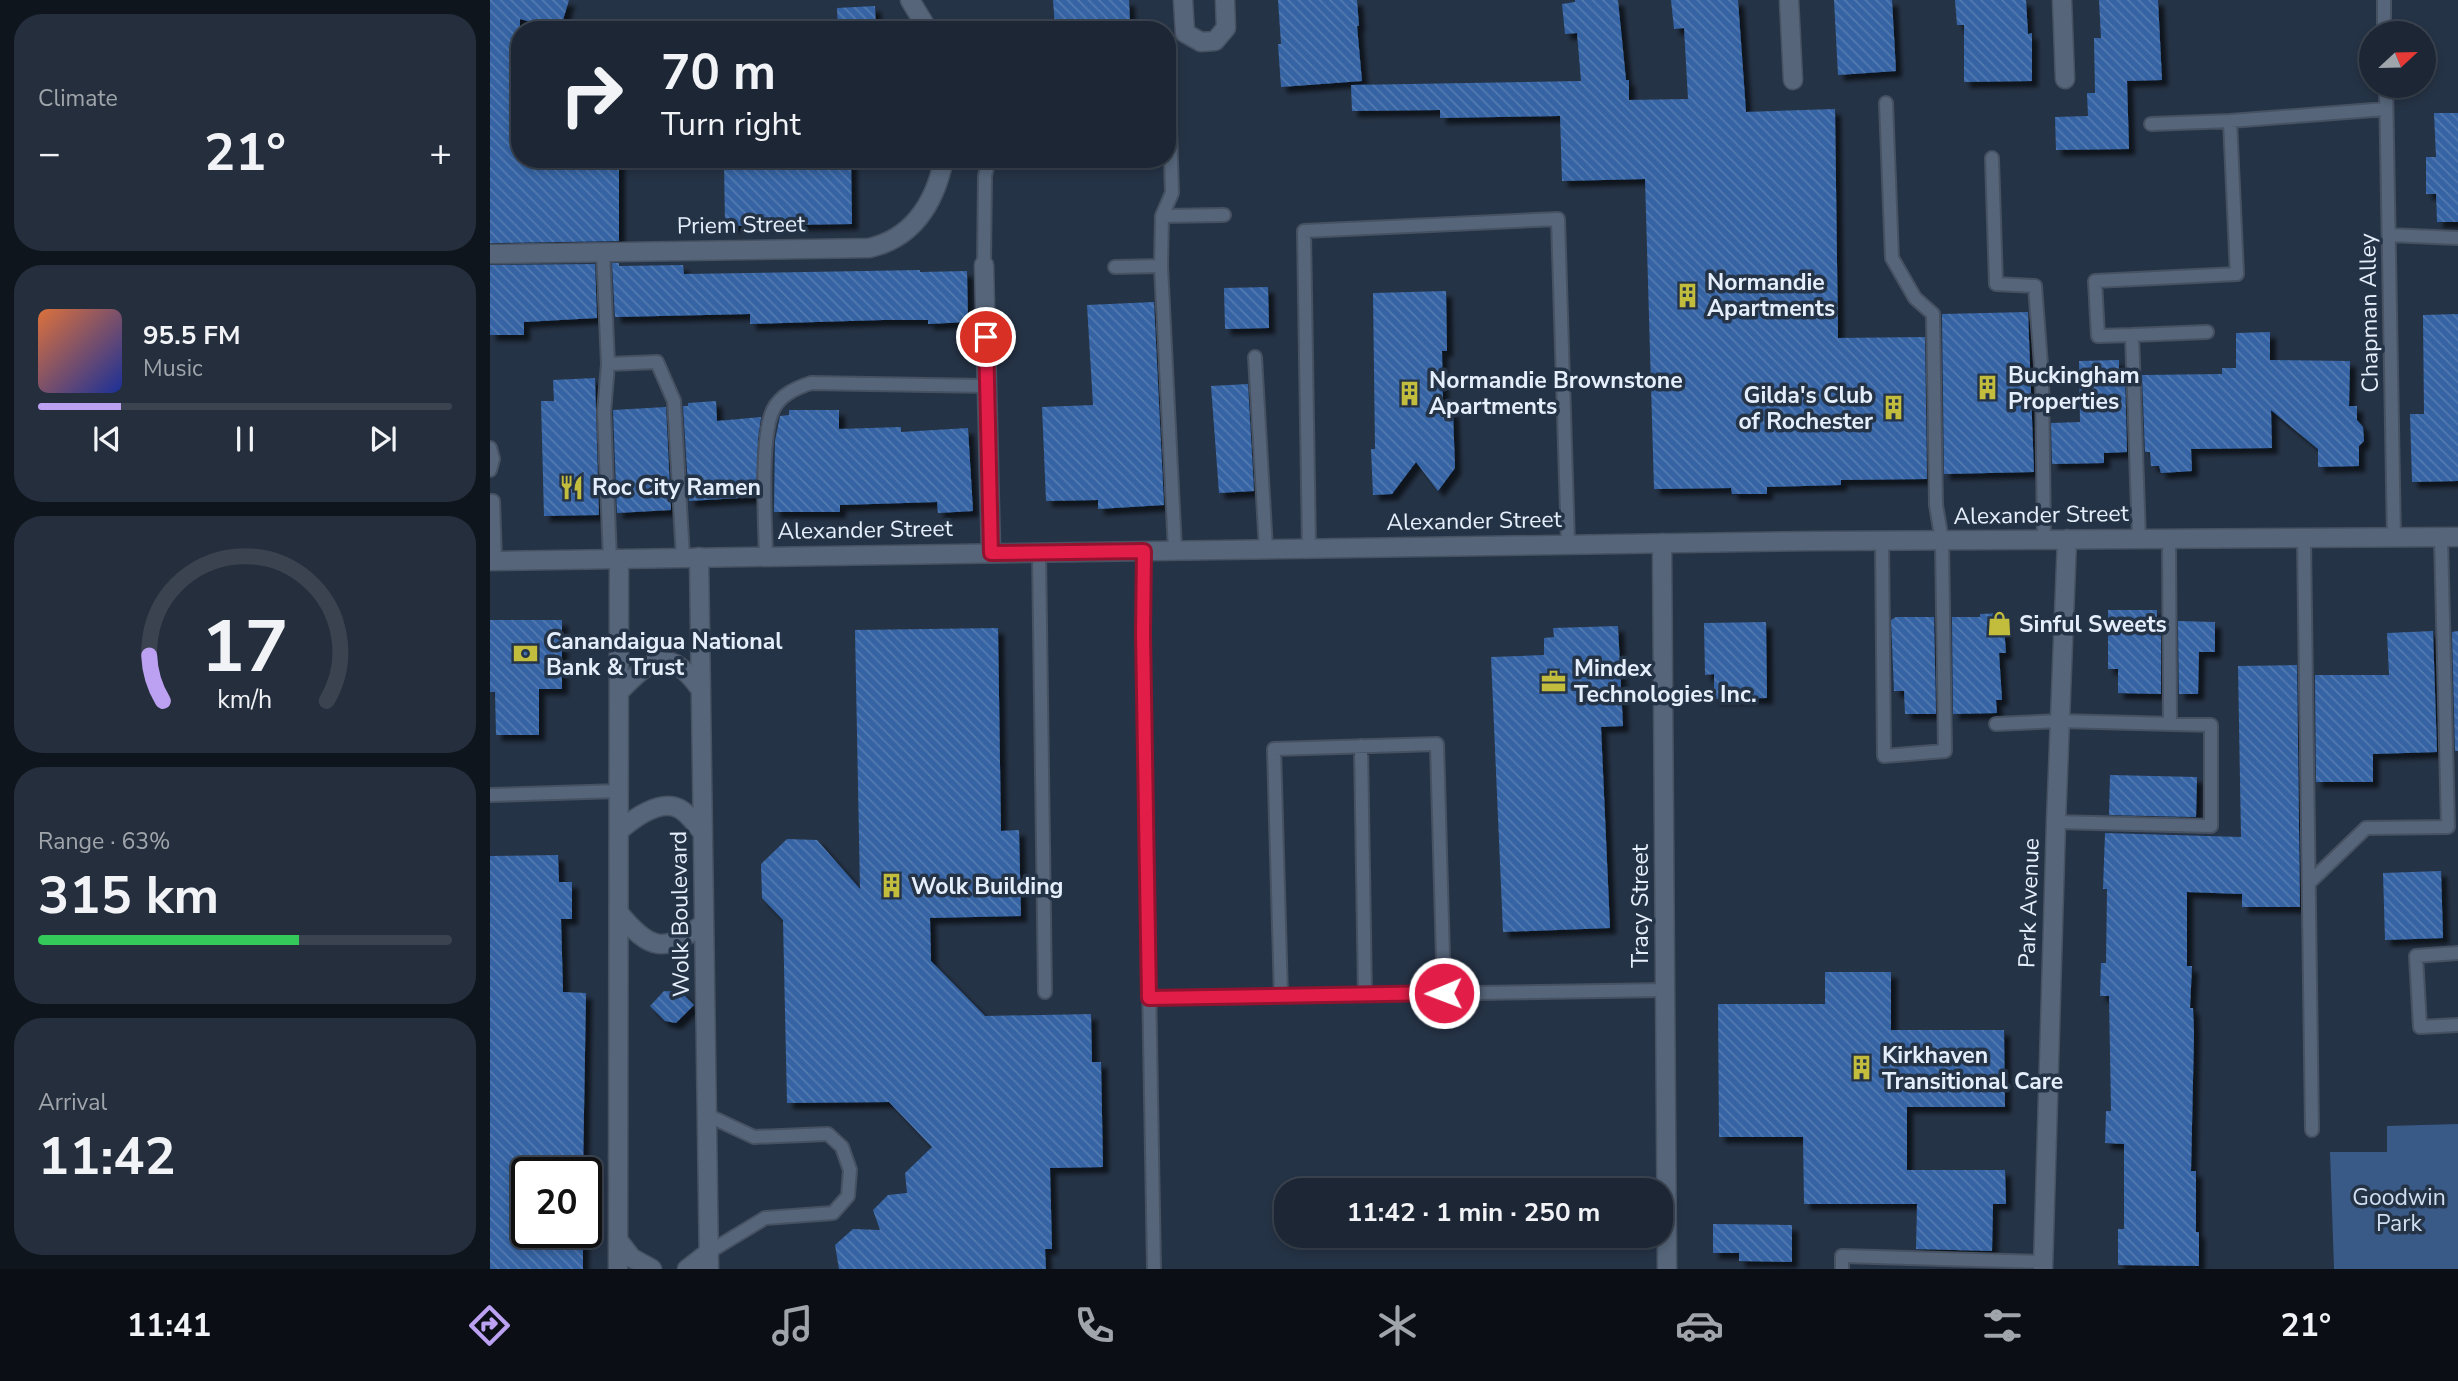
<!DOCTYPE html>
<html lang="en">
<head>
<meta charset="utf-8">
<style>
	body { margin:0; font-family:"Nunito Sans",sans-serif; background:#252e3c; color:#f1f3f6; height:100vh; display:flex; flex-direction:column; font-size:26px; white-space:nowrap }
	* { box-sizing:border-box; margin:0 }
	p { font-size:23px; color:#a0a5ac }
	.icon { flex:none; width:38px; height:38px; fill:none; stroke:currentColor; stroke-width:2; stroke-linecap:round; stroke-linejoin:round }
	.map { position:relative; flex:1; overflow:hidden }
	.panel { display:flex; flex-direction:column; gap:14px; padding:14px; background:#0f151d; width:490px }
	.panel>* { flex:none }
	.guide { position:absolute; left:21px; top:21px; width:665px; height:147px; border-radius:28px; box-shadow:0 4px 10px #0003,0 0 0 2px #3a434f; background:#1c2634; color:#f1f3f6; overflow:hidden }
	.needle { width:46px; rotate:68deg }
	.buttons { position:absolute; left:1869px; top:21px; display:grid; gap:14px }
	.buttons a { display:grid; place-items:center; width:77px; height:77px; border-radius:50%; background:#1c2634; box-shadow:0 4px 10px #0003,0 0 0 2px #3a434f; font-size:35px }
	.speed { position:absolute; left:21px; top:1157px; display:flex; gap:14px; font-size:35px; font-weight:700; text-align:center }
	.speed>* { display:grid; place-content:center; width:91px; height:91px; border-radius:50%; background:#1c2634; box-shadow:0 4px 10px #0003,0 0 0 2px #3a434f; line-height:1 }
	.speed .limit { border:4px solid #111; border-radius:10px; background:#fff; color:#111 }
	.pin { position:absolute; display:grid; place-items:center; width:60px; height:60px; color:#fff; margin:-30px; border:4px solid #fff; border-radius:50%; box-shadow:0 2px 7px #0007 }
	.me { position:absolute; width:77px; margin:-38px; rotate:269deg; stroke-linejoin:round; filter:drop-shadow(0 0 5px #0008) }
	.turn { display:flex; align-items:center; gap:24px; height:147px; padding:0 35px; font-size:32px }
	.turn .icon { width:91px; height:91px; stroke-width:2.5 }
	.turn b { display:block; font-size:49px; line-height:60px }
	.big { font-size:52px; font-weight:700; line-height:1.1 }
	.panel .card { flex:1; display:flex; flex-direction:column; justify-content:center; gap:10px; min-width:0; padding:0 24px; border-radius:28px; background:#252e3c }
	.panel .dial { align-items:center; gap:0 }
	.dial svg { height:182px; overflow:visible; fill:none; stroke:#3a434f; stroke-width:7; stroke-linecap:round; text-anchor:middle }
	.dial text { fill:#f1f3f6; stroke:none }
	.song { display:flex; align-items:center; gap:21px }
	.cover { width:84px; height:84px; border-radius:10px; background:linear-gradient(135deg,hsl(20 70% 55%),hsl(230 70% 35%)) }
	.played { height:7px; border-radius:4px; background:linear-gradient(90deg,#bca0f2 20%,#3a434f 20%) }
	.keys { display:flex; justify-content:space-around; direction:ltr }
	.heat { display:flex; justify-content:space-between; align-items:center; font-size:38px; direction:ltr }
	.charge { height:10px; border-radius:5px; background:linear-gradient(90deg,#34c759 63%,#3a434f 0) }
	.trip { position:absolute; left:784px; top:1178px; width:399px; height:70px; border-radius:28px; background:#1c2634; box-shadow:0 4px 10px #0003,0 0 0 2px #3a434f; font-weight:700; line-height:70px; text-align:center }
	.dock { display:flex; height:112px; justify-content:space-around; align-items:center; background:#0b0f15; color:#a0a5ac }
	.dock .icon { width:49px; height:49px }
	.dock .selected { color:#bca0f2 }
	.dock b { font-size:32px; color:#f1f3f6 }
	main { display:flex; flex:1; min-height:0 }
	.map>svg:first-child { display:block }
	.green { fill:#395987 }
	.building { fill:url(#building-back-hatch); filter:url(#shadow) }
	.lines { fill:none; stroke-linecap:round; stroke-linejoin:round }
	.service-casing { stroke:#465162; stroke-width:16 }
	.minor-casing { stroke:#465162; stroke-width:21 }
	.tertiary-casing { stroke:#465162; stroke-width:21 }
	.service { stroke:#56657a; stroke-width:12 }
	.minor { stroke:#56657a; stroke-width:18 }
	.tertiary { stroke:#56657a; stroke-width:18 }
	.route-casing { stroke:#92132f; stroke-width:18 }
	.route { stroke:#e11d48; stroke-width:12 }
	.labels { text-anchor:middle; dominant-baseline:central; stroke-width:7; stroke-linejoin:round; paint-order:stroke }
	.street-label { font-size:23px; fill:#e5eefb; stroke:#253346 }
	.poi-label { font-size:23px; font-weight:bold; fill:#e5eefb; stroke:#253346; text-anchor:start }
	.park-label { font-size:23px; fill:#d2dff1; stroke:#253346 }
</style>
</head>
<body>
<main>
<section class="panel">
<div class="card"><p>Climate</p>
<div class="heat"><a>−</a><b class="big">21°</b><a>+</a></div>
</div>
<div class="card">
<div class="song"><i class="cover"></i><div><b>95.5 FM</b><p>Music</p></div></div>
<div class="played"></div>
<div class="keys"><svg class="icon" aria-label="previous" viewBox="0 0 24 24"><path d="M18 5L8 12l10 7zM5 5v14"/></svg><svg class="icon" aria-label="pause" viewBox="0 0 24 24"><path d="M8 5v14M16 5v14"/></svg><svg class="icon" aria-label="next" viewBox="0 0 24 24"><path d="M6 5l10 7-10 7zM19 5v14"/></svg></div>
</div>
<div class="card dial"><svg viewBox="0 0 100 80">
<path d="M14 69A42 42 0 1 1 86 69"/>
<path d="M14 69A42 42 0 0 1 8 49" stroke="#bca0f2"/>
<text x="50" y="56" font-size="32" font-weight="700">17</text>
<text x="50" y="72" font-size="11">km/h</text>
</svg></div>
<div class="card"><p>Range · 63%</p><b class="big">315 km</b><div class="charge"></div></div>
<div class="card"><p>Arrival</p><b class="big">11:42</b></div>
</section>
<div class="map">
<svg width="1968" height="1269" viewBox="0 0 1968 1269">
	<defs>
		<pattern id="building-back-hatch" width="6" height="6" patternUnits="userSpaceOnUse" patternTransform="scale(1.75)"><rect width="6" height="6" fill="#3664a3"/><path d="M-1 5l2 2M0 0l6 6M5-1l2 2" fill="none" stroke="#537ab1"/></pattern>
		<filter id="shadow"><feDropShadow dx="6" dy="6" stdDeviation="2" flood-color="#0009"/></filter>
	</defs>
	<rect width="100%" height="100%" fill="#253346"/>
	<!-- green -->
	<path class="green" d="M 1968,1124 L 1968,1269 L 1844,1269 L 1840,1152 L 1897,1152 L 1897,1126 Z"/>
	<!-- building -->
	<path class="building" d="M 0,0 L 79,0 L 70,30 L 30,19 L 30,159 L 129,159 L 129,241 L 0,243 Z
		M 563,0 L 639,0 L 640,22 L 565,27 Z
		M 788,0 L 867,0 L 869,26 L 867,26 L 872,81 L 791,87 L 788,44 L 791,44 Z
		M 1085,0 L 1128,0 L 1136,80 L 1139,80 L 1139,100 L 1198,99 L 1194,28 L 1184,29 L 1181,0 L 1248,0 L 1256,112 L 1345,109 L 1348,338 L 1435,337 L 1437,479 L 1351,480 L 1351,485 L 1277,487 L 1277,494 L 1242,494 L 1241,488 L 1164,489 L 1155,179 L 1072,181 L 1070,116 L 950,118 L 950,110 L 862,111 L 861,85 L 1091,81 L 1087,33 L 1075,34 L 1072,4 L 1085,2 Z
		M 1344,0 L 1402,0 L 1406,71 L 1348,75 Z
		M 1465,0 L 1536,0 L 1538,34 L 1542,33 L 1542,81 L 1474,82 L 1474,25 L 1467,25 Z
		M 1609,0 L 1668,0 L 1672,80 L 1637,81 L 1639,149 L 1566,150 L 1565,117 L 1598,116 L 1597,93 L 1605,93 L 1604,38 L 1611,38 Z
		M 385,6 L 386,30 L 348,30 L 347,8 Z
		M 1944,113 L 1968,113 L 1968,222 L 1947,222 L 1946,194 L 1936,194 L 1936,157 L 1946,157 Z
		M 361,159 L 362,224 L 235,226 L 234,161 Z
		M 122,263 L 129,263 L 129,266 L 193,265 L 194,274 L 430,270 L 430,272 L 477,271 L 478,322 L 438,324 L 438,320 L 393,320 L 260,324 L 260,314 L 125,317 Z
		M 105,264 L 107,318 L 34,322 L 34,335 L 0,335 L 0,265 Z
		M 778,287 L 779,328 L 735,329 L 734,288 Z
		M 956,291 L 957,351 L 952,351 L 953,406 L 963,412 L 965,468 L 948,491 L 926,462 L 902,494 L 883,495 L 881,449 L 885,449 L 883,293 Z
		M 664,302 L 674,505 L 608,509 L 608,500 L 556,501 L 552,407 L 603,405 L 597,305 Z
		M 1538,312 L 1544,472 L 1454,474 L 1452,314 Z
		M 1968,314 L 1968,481 L 1922,482 L 1920,414 L 1934,414 L 1933,315 Z
		M 1780,332 L 1780,360 L 1860,361 L 1859,406 L 1867,406 L 1867,420 L 1873,427 L 1874,441 L 1869,446 L 1869,466 L 1828,467 L 1828,449 L 1781,410 L 1782,448 L 1701,449 L 1702,471 L 1671,473 L 1669,466 L 1661,466 L 1660,452 L 1655,452 L 1652,375 L 1732,374 L 1732,368 L 1746,368 L 1746,333 Z
		M 1629,360 L 1629,375 L 1635,375 L 1637,452 L 1614,453 L 1614,463 L 1562,464 L 1561,423 L 1590,422 L 1589,361 Z
		M 105,378 L 109,515 L 54,516 L 51,401 L 64,401 L 63,380 Z
		M 758,384 L 764,491 L 729,493 L 721,386 Z
		M 226,401 L 227,421 L 271,417 L 268,439 L 266,497 L 199,501 L 193,406 L 198,406 L 198,403 Z
		M 176,407 L 181,510 L 127,513 L 123,410 Z
		M 299,410 L 349,410 L 349,429 L 411,427 L 411,432 L 478,428 L 483,511 L 448,513 L 447,502 L 350,505 L 350,512 L 284,512 L 285,441 L 290,416 L 299,415 Z
		M 1618,610 L 1667,610 L 1667,621 L 1671,621 L 1671,694 L 1628,693 L 1628,669 L 1618,669 Z
		M 1513,613 L 1516,653 L 1509,653 L 1512,700 L 1506,700 L 1507,713 L 1463,714 L 1462,617 L 1490,617 L 1490,614 Z
		M 1406,617 L 1444,617 L 1446,714 L 1415,714 L 1414,691 L 1404,691 L 1401,620 Z
		M 0,620 L 72,620 L 72,689 L 49,689 L 49,735 L 6,735 L 5,692 L 0,692 Z
		M 1688,621 L 1725,622 L 1725,652 L 1709,652 L 1708,694 L 1689,694 Z
		M 1276,622 L 1277,698 L 1224,699 L 1224,674 L 1215,675 L 1214,623 Z
		M 1128,626 L 1133,726 L 1111,727 L 1120,928 L 1013,932 L 1001,657 L 1054,655 L 1054,638 L 1064,637 L 1063,628 Z
		M 508,628 L 511,831 L 529,830 L 531,916 L 440,918 L 441,961 L 495,1016 L 601,1014 L 602,1062 L 611,1062 L 613,1167 L 560,1168 L 562,1249 L 555,1249 L 556,1269 L 349,1269 L 345,1245 L 363,1229 L 390,1230 L 383,1210 L 398,1195 L 417,1193 L 415,1173 L 442,1147 L 399,1102 L 297,1103 L 293,920 L 272,898 L 271,864 L 297,839 L 327,840 L 370,889 L 365,630 Z
		M 1943,631 L 1947,752 L 1883,754 L 1883,782 L 1826,782 L 1825,675 L 1899,675 L 1897,633 Z
		M 1968,631 L 1968,751 L 1965,751 L 1962,632 Z
		M 1807,665 L 1810,907 L 1752,907 L 1752,894 L 1697,892 L 1697,966 L 1702,966 L 1700,1008 L 1703,1008 L 1704,1034 L 1701,1171 L 1706,1171 L 1706,1232 L 1709,1232 L 1709,1266 L 1628,1265 L 1628,1229 L 1634,1229 L 1634,1144 L 1615,1143 L 1616,1111 L 1621,1111 L 1619,996 L 1610,996 L 1611,963 L 1616,963 L 1617,889 L 1613,889 L 1615,833 L 1751,837 L 1748,666 Z
		M 1620,775 L 1707,777 L 1706,817 L 1619,815 Z
		M 68,855 L 69,882 L 82,882 L 82,919 L 71,919 L 73,992 L 96,993 L 93,1172 L 37,1172 L 37,1232 L 93,1232 L 93,1269 L 0,1269 L 0,856 Z
		M 1951,871 L 1953,938 L 1895,940 L 1893,873 Z
		M 1335,972 L 1401,972 L 1401,1030 L 1514,1030 L 1515,1107 L 1417,1107 L 1417,1170 L 1515,1170 L 1516,1204 L 1503,1204 L 1502,1251 L 1426,1249 L 1427,1204 L 1314,1204 L 1313,1137 L 1229,1137 L 1228,1004 L 1335,1004 Z
		M 174,991 L 191,992 L 204,1005 L 186,1023 L 175,1021 L 160,1006 Z
		M 1223,1224 L 1302,1225 L 1302,1262 L 1249,1261 L 1249,1253 L 1223,1253 Z"/>
	<g class="lines">
		<defs>
			<path id="service" d="M 1894,0 L 1894,33
				M 1896,86 L 1904,539
				M 1661,124 L 1740,121
				M 677,128 L 680,128 L 682,193 L 672,216 L 671,266 L 685,550
				M 1502,158 L 1506,284 L 1545,286 L 1552,378 L 1554,539
				M 672,216 L 734,215
				M 1899,235 L 1968,238
				M 113,252 L 118,364 L 114,412 L 120,559
				M 494,265 L 495,176 L 499,159
				M 625,267 L 671,266
				M 1642,335 L 1717,332
				M 765,357 L 776,549
				M 118,364 L 167,362 L 184,401 L 193,558
				M 0,448 L 3,459 L 0,470
				M 0,501 L 3,501 L 5,561
				M 1649,539 L 1642,335 L 1608,336 L 1605,281 L 1747,274 L 1740,121 L 1896,109
				M 1679,539 L 1680,724
				M 1814,539 L 1822,1130
				M 1392,540 L 1394,756 L 1455,751 L 1452,541 L 1446,505 L 1443,314 L 1425,298 L 1402,258 L 1396,103
				M 819,548 L 814,231 L 1068,219 L 1078,544
				M 654,551 L 653,633 L 664,1269
				M 549,552 L 555,992
				M 276,556 C 275,523 270,437 283,410 C 290,395 306,388 321,383 L 497,386
				M 1506,724 L 1570,721 L 1721,725 L 1721,826 L 1566,822
				M 871,746 L 875,995
				M 0,795 L 129,791
				M 1820,882 L 1876,828 L 1958,827 L 1951,538
				M 1968,953 L 1926,956 L 1930,1027 L 1968,1025
				M 791,996 L 784,749 L 947,744 L 954,993
				M 659,998 L 1175,990
				M 217,1115 L 264,1137 L 338,1134 L 352,1147 L 360,1170 L 358,1196 L 343,1213 L 275,1218 L 219,1252
				M 1352,1269 L 1352,1256 L 1554,1262"/>
			<path id="minor" d="M 420,0 L 438,30
				M 693,0 L 695,33 L 711,42 L 725,41 L 736,28 L 735,0
				M 1299,0 L 1303,80
				M 1572,0 L 1575,79
				M 0,254 L 379,248 C 424,238 445,202 454,159
				M 494,265 L 501,553
				M 1172,543 L 1177,1269
				M 209,557 L 219,1269
				M 129,692 C 162,658 179,645 211,690
				M 129,831 C 143,819 170,798 190,809 C 199,814 206,825 213,833
				M 129,913 C 160,951 175,954 214,923
				M 128,1240 L 142,1258 L 162,1269
				M 128,1269 L 129,559
				M 197,1269 L 219,1252"/>
			<path id="tertiary" d="M 0,561 L 1326,541 L 1968,537
				M 1553,1269 L 1566,822 L 1577,539"/>
		</defs>
		<!-- service casing -->
		<use href="#service" class="service-casing"/>
		<!-- minor casing -->
		<use href="#minor" class="minor-casing"/>
		<!-- tertiary casing -->
		<use href="#tertiary" class="tertiary-casing"/>
		<!-- service -->
		<use href="#service" class="service"/>
		<!-- minor -->
		<use href="#minor" class="minor"/>
		<!-- tertiary -->
		<use href="#tertiary" class="tertiary"/>
	</g>
	<g class="lines">
		<defs>
			<path id="route" d="M 496,337 L 501,553 L 654,551 L 653,633 L 659,998 L 954,993"/>
		</defs>
		<!-- route casing -->
		<use href="#route" class="route-casing"/>
		<!-- route -->
		<use href="#route" class="route"/>
	</g>
	<!-- icons -->
	<defs>
		<symbol id="building-bare" viewBox="-9 -9 18 18"><path d="M-4-6H4V6H1V3H-1V6H-4ZM-2.5-4.3h1.7v1.8h-1.7ZM.8-4.3h1.7v1.8H.8ZM-2.5-1h1.7V.8h-1.7ZM.8-1h1.7V.8H.8Z" fill="#c3bd3e" stroke="#253346" stroke-width="2.5" paint-order="stroke"/></symbol>
		<symbol id="restaurant-bare" viewBox="-9 -9 18 18"><path d="M-5-6h1v4h1v-4h1v4h1v-4h1v5L-1.5 .5V6h-2V.5L-5-1ZM5-6V6H3V1.5H1.5Q1.5-4 5-6Z" fill="#c3bd3e" stroke="#253346" stroke-width="2.5" paint-order="stroke"/></symbol>
		<symbol id="shop-bare" viewBox="-9 -9 18 18"><path d="M-5-2.5h2.3a2.7 3.5 0 0 1 5.4 0H5L5.5 6h-11ZM-1.5-2.5h3a1.5 2.3 0 0 0-3 0Z" fill="#c3bd3e" stroke="#253346" stroke-width="2.5" paint-order="stroke"/></symbol>
		<symbol id="bank-bare" viewBox="-9 -9 18 18"><path d="M-6-4H6V4H-6ZM0-2.3a2.3 2.3 0 1 0 0 4.6a2.3 2.3 0 1 0 0-4.6Z" fill="#c3bd3e" stroke="#253346" stroke-width="2.5" paint-order="stroke"/></symbol>
		<symbol id="office-bare" viewBox="-9 -9 18 18"><path d="M-6-3h4V-5.5h4V-3h4V5H-6ZM-1-4.5V-3h2v-1.5ZM-6 0V1H6V0Z" fill="#c3bd3e" stroke="#253346" stroke-width="2.5" paint-order="stroke"/></symbol>
	</defs>
	<g fill-rule="evenodd">
		<use href="#building-bare" x="1180" y="278" width="35" height="35"/>
		<use href="#building-bare" x="1480" y="370" width="35" height="35"/>
		<use href="#building-bare" x="902" y="376" width="35" height="35"/>
		<use href="#building-bare" x="1386" y="390" width="35" height="35"/>
		<use href="#restaurant-bare" x="64" y="470" width="35" height="35"/>
		<use href="#shop-bare" x="1492" y="606" width="35" height="35"/>
		<use href="#bank-bare" x="18" y="636" width="35" height="35"/>
		<use href="#office-bare" x="1046" y="664" width="35" height="35"/>
		<use href="#building-bare" x="384" y="868" width="35" height="35"/>
		<use href="#building-bare" x="1354" y="1050" width="35" height="35"/>
	</g>
	<g class="labels">
		<!-- street labels -->
		<g class="street-label">
			<text transform="translate(251 225) rotate(-1)">Priem Street</text>
			<text transform="translate(1879 313) rotate(-91)">Chapman Alley</text>
			<text transform="translate(1551 515) rotate(-1)">Alexander Street</text>
			<text transform="translate(984 521) rotate(-1)">Alexander Street</text>
			<text transform="translate(375 530) rotate(-1)">Alexander Street</text>
			<text transform="translate(1539 903) rotate(-88)">Park Avenue</text>
			<text transform="translate(1150 906) rotate(-90)">Tracy Street</text>
			<text transform="translate(190 914) rotate(-91)">Wolk Boulevard</text>
		</g>
		<!-- poi labels -->
		<g class="poi-label">
			<text x="1217" y="282">Normandie<tspan x="1217" dy="26">Apartments</tspan></text>
			<text x="1518" y="375">Buckingham<tspan x="1518" dy="26">Properties</tspan></text>
			<text x="939" y="380">Normandie Brownstone<tspan x="939" dy="26">Apartments</tspan></text>
			<text x="1383" y="395" text-anchor="end">Gilda's Club<tspan x="1383" dy="26">of Rochester</tspan></text>
			<text x="102" y="487">Roc City Ramen</text>
			<text x="1529" y="624">Sinful Sweets</text>
			<text x="56" y="641">Canandaigua National<tspan x="56" dy="26">Bank &amp; Trust</tspan></text>
			<text x="1084" y="668">Mindex<tspan x="1084" dy="26">Technologies Inc.</tspan></text>
			<text x="421" y="886">Wolk Building</text>
			<text x="1392" y="1055">Kirkhaven<tspan x="1392" dy="26">Transitional Care</tspan></text>
		</g>
		<!-- park labels -->
		<g class="park-label">
			<text x="1909" y="1197">Goodwin<tspan x="1909" dy="26">Park</tspan></text>
		</g>
	</g>
</svg>
<div class="buttons">
<a><svg class="needle" viewBox="-14 -14 28 28"><path d="M0-13l5 13h-10z" fill="#e53935"/><path d="M0 13l5-13h-10z" fill="#a0a5ac"/></svg></a>
</div>
<div class="speed"><div class="limit">20</div></div>
<div class="pin" style="left:496px;top:337px;background:#d93025"><svg class="icon" aria-label="arrive" viewBox="0 0 24 24"><path d="M6 21V4h12l-3 4 3 4H6"/></svg></div>
<svg class="me" style="left:954px;top:993px" viewBox="-20 -20 40 40"><circle r="17" fill="#e11d48" stroke="#fff" stroke-width="3"/><path d="M0-11L8 9 0 5-8 9z" fill="#fff"/></svg>
<div class="trip">11:42 · 1 min · 250 m</div>
<div class="guide">
<div class="turn"><svg class="icon" aria-label="right" viewBox="0 0 24 24"><path d="M7 20v-9h11M14 6l5 5-5 5"/></svg><div><b>70 m</b>Turn right</div></div>
</div>
</div>
</main>
<nav class="dock">
<b>11:41</b>
<svg class="icon selected" aria-label="directions" viewBox="0 0 24 24"><path d="M12 3l9 9-9 9-9-9zM9 14v-3h6M13 9l2 2-2 2"/></svg>
<svg class="icon" aria-label="music" viewBox="0 0 24 24"><path d="M9 18V5l10-2v13"/><circle cx="6" cy="18" r="3"/><circle cx="16" cy="16" r="3"/></svg>
<svg class="icon" aria-label="phone" viewBox="0 0 24 24"><path d="M5 4h4l2 5-3 2q2 4 5 5l2-3 5 2v4C11 20 4 13 5 4z"/></svg>
<svg class="icon" aria-label="climate" viewBox="0 0 24 24"><path d="M12 3v18M4 7l16 10M4 17L20 7"/></svg>
<svg class="icon" aria-label="car" viewBox="0 0 24 24"><path d="M5 17H2v-5l4-1 3-4h7l3 4 3 1v5h-3M9 17h6M6 11h13"/><circle cx="7" cy="17" r="2"/><circle cx="17" cy="17" r="2"/></svg>
<svg class="icon" aria-label="filters" viewBox="0 0 24 24"><path d="M4 7h16M4 17h16"/><circle cx="9" cy="7" r="2"/><circle cx="15" cy="17" r="2"/></svg>
<b>21°</b>
</nav>
</body>
</html>
